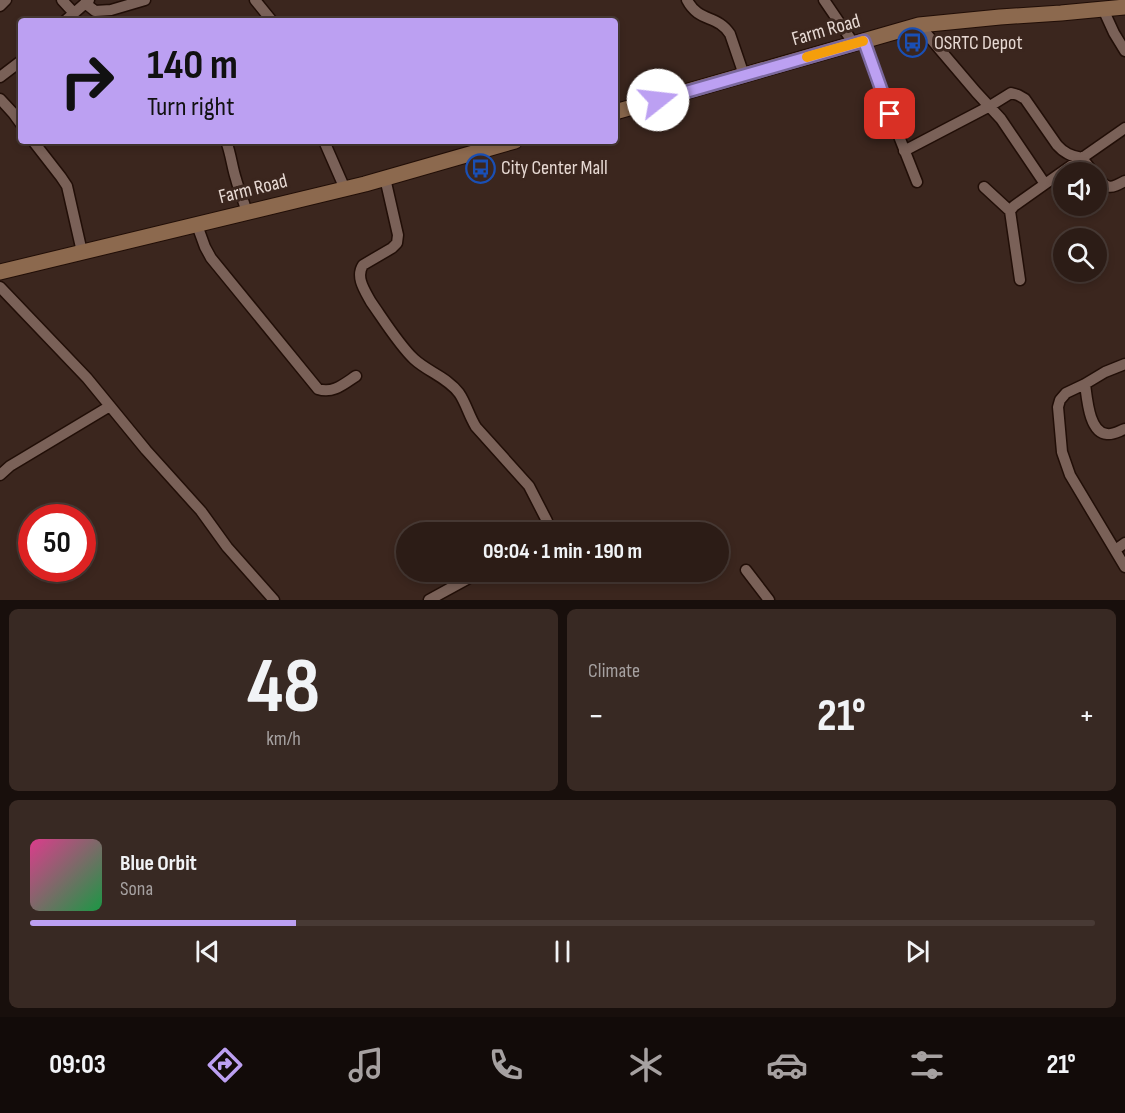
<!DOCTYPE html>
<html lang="en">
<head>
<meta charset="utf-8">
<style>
	body { margin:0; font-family:"Sofia Sans Condensed",sans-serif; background:#382923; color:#f1f3f6; height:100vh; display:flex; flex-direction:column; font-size:22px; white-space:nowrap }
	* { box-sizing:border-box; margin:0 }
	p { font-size:20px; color:#a6a1a1 }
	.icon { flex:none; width:33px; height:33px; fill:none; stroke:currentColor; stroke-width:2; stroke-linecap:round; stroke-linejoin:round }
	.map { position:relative; height:600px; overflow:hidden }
	.details { display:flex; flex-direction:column; gap:9px; padding:9px; background:#180f0c; flex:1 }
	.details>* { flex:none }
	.banner { position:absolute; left:18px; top:18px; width:600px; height:126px; border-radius:6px; box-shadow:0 3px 9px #0003,0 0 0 2px #483a35; background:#bca0f2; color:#111; overflow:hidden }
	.buttons { position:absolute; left:1053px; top:162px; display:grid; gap:12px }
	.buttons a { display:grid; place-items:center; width:54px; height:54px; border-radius:50%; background:#2c1c16; box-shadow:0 3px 9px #0003,0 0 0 2px #483a35; font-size:30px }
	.speed { position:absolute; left:18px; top:504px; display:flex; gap:12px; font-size:30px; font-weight:700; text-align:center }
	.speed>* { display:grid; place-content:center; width:78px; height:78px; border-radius:50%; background:#2c1c16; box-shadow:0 3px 9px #0003,0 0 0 2px #483a35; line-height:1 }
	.speed .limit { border:9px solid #d22; background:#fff; color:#111 }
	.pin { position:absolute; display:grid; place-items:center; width:51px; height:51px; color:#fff; margin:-26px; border-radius:12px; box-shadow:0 3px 9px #0006 }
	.me { position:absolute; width:66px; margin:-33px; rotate:74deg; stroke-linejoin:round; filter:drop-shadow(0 0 4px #0008) }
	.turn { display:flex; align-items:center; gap:21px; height:126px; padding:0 30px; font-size:27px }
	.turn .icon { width:78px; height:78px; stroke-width:2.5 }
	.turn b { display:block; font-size:42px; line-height:51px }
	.big { font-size:45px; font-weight:700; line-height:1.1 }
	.details .card { flex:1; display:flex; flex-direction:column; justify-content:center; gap:9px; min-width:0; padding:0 21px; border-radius:9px; background:#382923 }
	.details .dial { align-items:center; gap:0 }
	.dial b { font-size:78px; line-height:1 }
	.song { display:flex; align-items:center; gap:18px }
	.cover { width:72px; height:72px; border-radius:9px; background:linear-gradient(135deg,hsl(330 70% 55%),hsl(140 70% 35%)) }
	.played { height:6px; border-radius:3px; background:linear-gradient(90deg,#bca0f2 25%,#483a35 25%) }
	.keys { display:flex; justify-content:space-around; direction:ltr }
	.heat { display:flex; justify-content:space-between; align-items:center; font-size:33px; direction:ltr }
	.details .tiles { flex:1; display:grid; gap:9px; grid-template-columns:1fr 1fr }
	.card:last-child { grid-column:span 2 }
	.trip { position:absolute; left:396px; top:522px; width:333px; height:60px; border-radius:30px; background:#2c1c16; box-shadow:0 3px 9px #0003,0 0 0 2px #483a35; font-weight:700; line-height:60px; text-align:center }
	.menu { display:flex; height:96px; justify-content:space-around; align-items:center; background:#120b09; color:#a6a1a1 }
	.menu .icon { width:42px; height:42px }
	.menu .selected { color:#bca0f2 }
	.menu b { font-size:27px; color:#f1f3f6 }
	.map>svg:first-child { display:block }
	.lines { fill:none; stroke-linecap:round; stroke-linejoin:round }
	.minor-casing { stroke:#210e07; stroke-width:13 }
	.secondary-casing { stroke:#210e07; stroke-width:17 }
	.minor { stroke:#7a6158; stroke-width:10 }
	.secondary { stroke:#8c694e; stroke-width:15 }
	.route-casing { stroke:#7a689d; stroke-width:15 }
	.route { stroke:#bca0f2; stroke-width:10 }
	.slow { stroke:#f59e0b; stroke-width:10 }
	.labels { text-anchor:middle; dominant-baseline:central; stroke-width:6; stroke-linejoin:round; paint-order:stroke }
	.street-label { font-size:20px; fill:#e7d9d3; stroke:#3b261e }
	.poi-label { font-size:20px; fill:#e7d9d3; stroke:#3b261e; text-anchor:start }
</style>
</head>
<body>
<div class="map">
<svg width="1125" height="600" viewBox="0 0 1125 600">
	<rect width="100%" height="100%" fill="#3b261e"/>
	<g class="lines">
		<defs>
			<path id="minor" d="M 62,0 L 73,12
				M 255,0 L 272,21
				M 687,0 C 699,23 717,14 730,34 L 744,75
				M 824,0 L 854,44
				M 85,3 L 95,11 L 111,10 L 145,0
				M 0,6 L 6,0
				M 1103,9 L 1114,33 L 1125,51
				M 65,21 L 89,0
				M 919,25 L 976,92 L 1001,119 L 1045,184 L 1014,206 L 1010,211 L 1020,280
				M 864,41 L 876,78 L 917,182
				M 0,77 L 21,61
				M 0,99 L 13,113 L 21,124
				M 33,141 L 61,177 L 67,186 L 82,252
				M 226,141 C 231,154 232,167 236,179 C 239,191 244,201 247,213
				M 324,141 L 345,189
				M 904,151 L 990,106 L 1011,93 L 1018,95 L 1025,99 L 1057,145 C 1064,153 1071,156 1082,158 L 1125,128
				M 1096,176 C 1108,190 1110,189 1125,181
				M 385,178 L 398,235 L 397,243 L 392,248 L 363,265 C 355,277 365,291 371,302 C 383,319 399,345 414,359 C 428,372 447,377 459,393 C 466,403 469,416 476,427 L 529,486 L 547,521 L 543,532
				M 1045,184 L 1082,158 L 1093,172
				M 984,187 L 1010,211
				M 197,225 L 205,247 L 211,258 L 318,389 C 333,394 344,384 356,376
				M 0,287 L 87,378 L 146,450 L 201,511 L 227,547 L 274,600
				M 1125,364 L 1105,372 L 1085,384 L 1066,393 L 1060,400 L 1058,407 L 1062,452 L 1070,475 L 1125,567
				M 1085,384 C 1087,398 1089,433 1107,434 C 1113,435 1119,431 1125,429
				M 0,475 L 10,466 L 110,406
				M 1115,550 L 1125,543
				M 746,570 L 769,600
				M 429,600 L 480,572"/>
			<path id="secondary" d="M 615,112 L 919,25 L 1000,17 L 1061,13 L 1125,7
				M 0,272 L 365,184 L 515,141"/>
		</defs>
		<!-- minor casing -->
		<use href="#minor" class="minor-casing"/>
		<!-- secondary casing -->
		<use href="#secondary" class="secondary-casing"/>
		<!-- minor -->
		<use href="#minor" class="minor"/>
		<!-- secondary -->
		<use href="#secondary" class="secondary"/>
	</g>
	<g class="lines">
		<defs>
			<path id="route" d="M 658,100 L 864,41 L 890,114"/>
		</defs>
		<!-- route casing -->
		<use href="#route" class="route-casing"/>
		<!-- route -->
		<use href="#route" class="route"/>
		<!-- slow -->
		<path class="slow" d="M 807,57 L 863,41"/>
	</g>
	<!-- icons -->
	<defs>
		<symbol id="bus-ring" viewBox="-11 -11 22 22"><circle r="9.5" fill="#3b261e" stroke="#1a4fb4" stroke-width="1.5"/><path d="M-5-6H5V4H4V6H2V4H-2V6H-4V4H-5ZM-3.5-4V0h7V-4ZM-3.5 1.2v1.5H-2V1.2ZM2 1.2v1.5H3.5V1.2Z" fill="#1a4fb4"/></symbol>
	</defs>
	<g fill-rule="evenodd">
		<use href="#bus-ring" x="896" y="26" width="33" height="33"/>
		<use href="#bus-ring" x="464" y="152" width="33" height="33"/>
	</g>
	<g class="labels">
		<!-- street labels -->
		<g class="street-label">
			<text transform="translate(826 30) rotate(-16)">Farm Road</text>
			<text transform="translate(253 189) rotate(-14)">Farm Road</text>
		</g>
		<!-- poi labels -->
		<g class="poi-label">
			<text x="934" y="43">OSRTC Depot</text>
			<text x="501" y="168">City Center Mall</text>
		</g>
	</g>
</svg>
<div class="buttons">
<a><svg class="icon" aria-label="sound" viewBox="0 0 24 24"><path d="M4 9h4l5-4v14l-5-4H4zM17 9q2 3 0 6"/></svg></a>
<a><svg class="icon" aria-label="search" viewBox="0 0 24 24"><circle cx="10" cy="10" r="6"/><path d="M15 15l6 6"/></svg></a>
</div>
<div class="speed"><div class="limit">50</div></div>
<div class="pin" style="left:890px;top:114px;background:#d93025"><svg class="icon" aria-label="arrive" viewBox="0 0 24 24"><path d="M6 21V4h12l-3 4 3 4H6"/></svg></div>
<svg class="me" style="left:658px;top:100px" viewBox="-20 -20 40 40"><circle r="19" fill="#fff"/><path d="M0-13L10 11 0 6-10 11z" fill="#bca0f2"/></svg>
<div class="trip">09:04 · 1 min · 190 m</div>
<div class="banner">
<div class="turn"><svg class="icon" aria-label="right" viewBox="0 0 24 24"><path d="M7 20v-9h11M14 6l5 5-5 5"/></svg><div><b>140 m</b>Turn right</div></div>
</div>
</div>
<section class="details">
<div class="tiles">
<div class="card dial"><b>48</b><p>km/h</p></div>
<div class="card"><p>Climate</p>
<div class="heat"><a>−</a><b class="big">21°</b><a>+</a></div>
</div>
<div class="card">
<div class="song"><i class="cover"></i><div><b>Blue Orbit</b><p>Sona</p></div></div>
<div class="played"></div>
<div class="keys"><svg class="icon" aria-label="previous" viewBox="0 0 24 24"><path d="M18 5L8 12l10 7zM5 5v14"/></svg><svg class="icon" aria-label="pause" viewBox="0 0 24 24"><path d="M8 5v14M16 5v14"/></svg><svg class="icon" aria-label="next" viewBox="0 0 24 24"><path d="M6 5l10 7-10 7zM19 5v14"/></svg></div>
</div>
</div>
</section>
<nav class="menu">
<b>09:03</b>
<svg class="icon selected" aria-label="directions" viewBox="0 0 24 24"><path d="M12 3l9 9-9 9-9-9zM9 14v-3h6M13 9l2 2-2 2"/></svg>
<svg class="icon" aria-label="music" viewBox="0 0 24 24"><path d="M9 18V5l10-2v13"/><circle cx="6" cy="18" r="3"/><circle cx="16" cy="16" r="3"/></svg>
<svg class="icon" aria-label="phone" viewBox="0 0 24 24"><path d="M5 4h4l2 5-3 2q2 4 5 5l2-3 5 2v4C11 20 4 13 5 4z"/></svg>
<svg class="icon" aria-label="climate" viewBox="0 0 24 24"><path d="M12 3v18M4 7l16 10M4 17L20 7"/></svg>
<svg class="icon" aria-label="car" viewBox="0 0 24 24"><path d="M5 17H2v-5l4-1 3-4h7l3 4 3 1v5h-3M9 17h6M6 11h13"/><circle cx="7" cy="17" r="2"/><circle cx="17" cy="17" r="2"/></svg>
<svg class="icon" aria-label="filters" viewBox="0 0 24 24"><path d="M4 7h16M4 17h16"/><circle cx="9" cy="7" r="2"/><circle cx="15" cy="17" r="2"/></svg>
<b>21°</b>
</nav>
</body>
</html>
